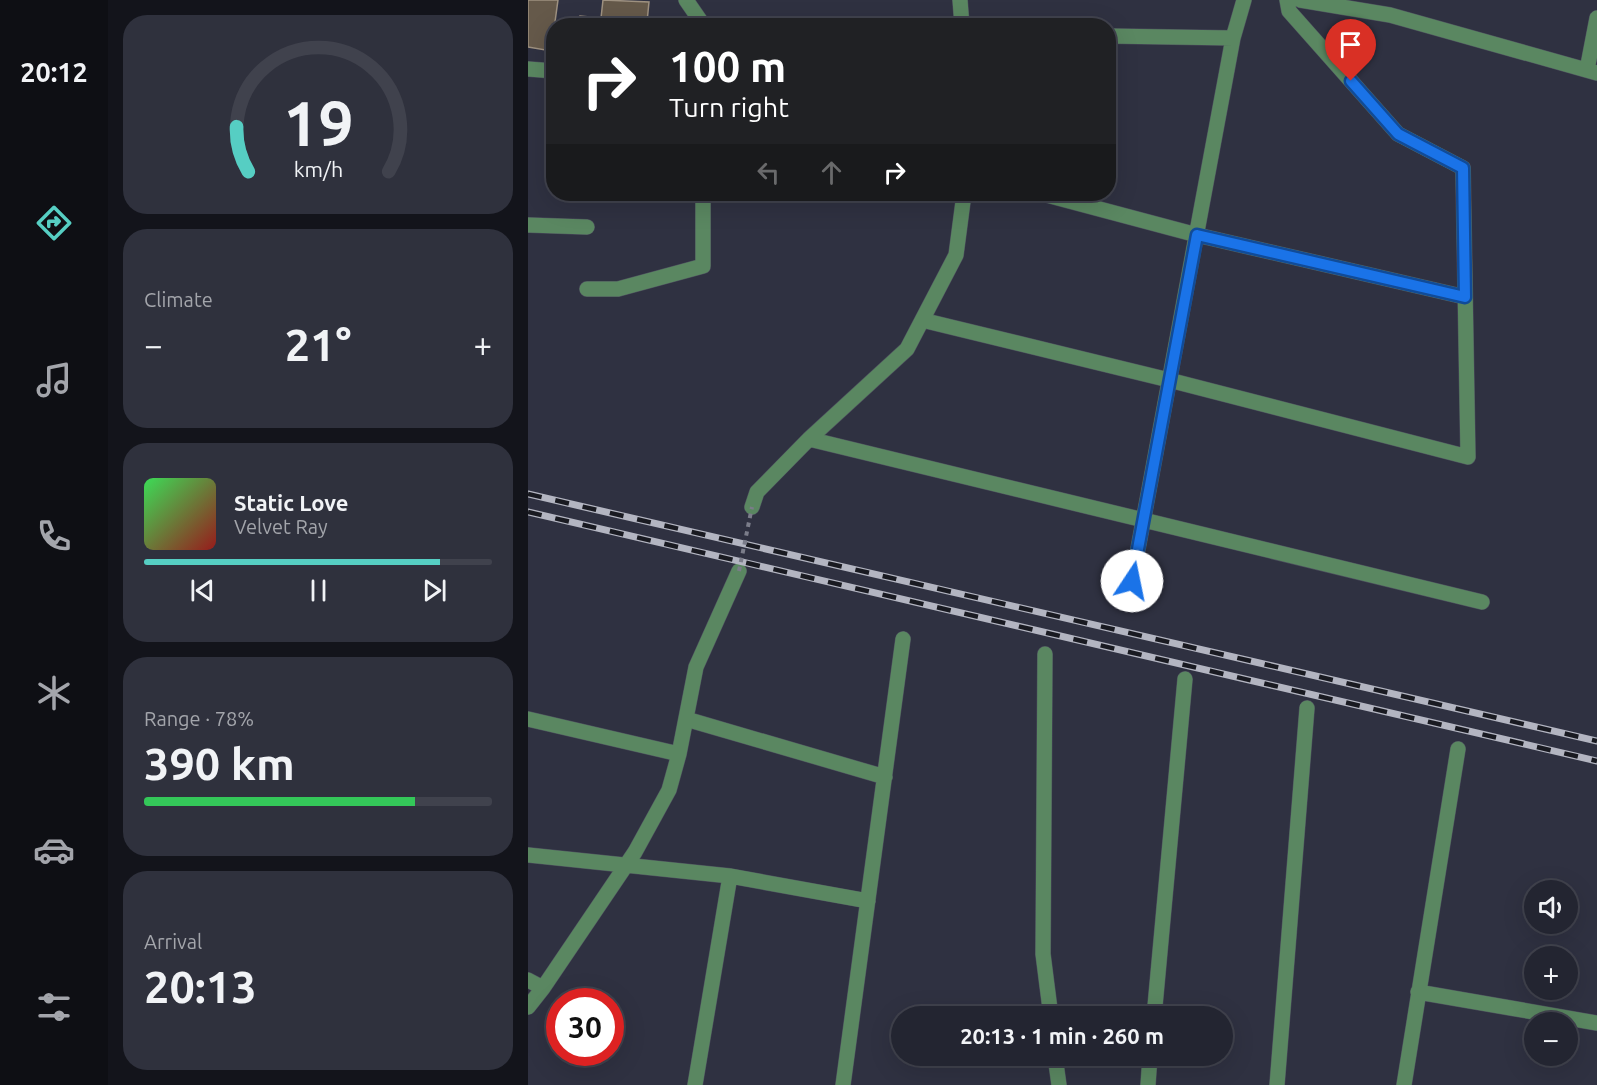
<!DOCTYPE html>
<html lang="en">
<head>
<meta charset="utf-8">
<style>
	body { margin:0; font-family:Ubuntu,sans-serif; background:#2f313d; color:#f1f3f6; height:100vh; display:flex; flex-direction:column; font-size:22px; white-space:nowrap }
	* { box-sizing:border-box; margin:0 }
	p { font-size:20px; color:#a3a5ab }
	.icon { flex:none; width:33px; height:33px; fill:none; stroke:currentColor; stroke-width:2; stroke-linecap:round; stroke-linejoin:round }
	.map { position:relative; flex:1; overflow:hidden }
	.panel { display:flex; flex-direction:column; gap:15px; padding:15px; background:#13141b; width:420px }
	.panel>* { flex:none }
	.top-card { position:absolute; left:18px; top:18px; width:570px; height:183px; border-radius:24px; box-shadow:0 6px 24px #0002,0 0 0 2px #40424d; background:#202124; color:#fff; overflow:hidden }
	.buttons { position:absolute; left:996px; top:880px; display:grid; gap:12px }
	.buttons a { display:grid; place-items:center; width:54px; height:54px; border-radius:50%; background:#232531; box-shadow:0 6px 24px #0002,0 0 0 2px #40424d; font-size:30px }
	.speed { position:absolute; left:18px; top:988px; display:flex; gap:12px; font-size:30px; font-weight:700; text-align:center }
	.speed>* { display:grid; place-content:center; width:78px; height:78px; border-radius:50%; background:#232531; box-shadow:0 6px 24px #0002,0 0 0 2px #40424d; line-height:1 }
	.speed .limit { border:9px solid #d22; background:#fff; color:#111 }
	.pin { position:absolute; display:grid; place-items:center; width:51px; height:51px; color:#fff; margin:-62px -26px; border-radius:50% 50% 50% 0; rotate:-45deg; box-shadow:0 0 6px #0007 }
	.pin .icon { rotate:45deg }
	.me { position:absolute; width:66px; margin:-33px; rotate:11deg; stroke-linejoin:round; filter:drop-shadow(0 0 4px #0008) }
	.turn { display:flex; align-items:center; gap:21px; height:126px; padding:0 24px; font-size:27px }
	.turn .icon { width:78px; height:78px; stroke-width:2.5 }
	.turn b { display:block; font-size:42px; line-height:51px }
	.lanes { display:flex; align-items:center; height:57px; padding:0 24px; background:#0003; justify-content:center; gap:30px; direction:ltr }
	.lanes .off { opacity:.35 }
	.big { font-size:45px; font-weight:600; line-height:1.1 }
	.panel .tile { flex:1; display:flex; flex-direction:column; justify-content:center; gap:9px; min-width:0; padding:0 21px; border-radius:24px; background:#2f313d }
	.panel .dial { align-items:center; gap:0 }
	.dial svg { height:156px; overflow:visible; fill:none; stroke:#40424d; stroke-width:7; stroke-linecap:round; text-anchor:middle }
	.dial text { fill:#f1f3f6; stroke:none }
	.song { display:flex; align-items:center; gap:18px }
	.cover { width:72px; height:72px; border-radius:9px; background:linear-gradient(135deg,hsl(130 70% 55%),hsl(0 70% 35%)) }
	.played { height:6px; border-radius:3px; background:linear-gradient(90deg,#56cec3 85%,#40424d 85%) }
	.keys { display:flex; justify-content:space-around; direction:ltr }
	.heat { display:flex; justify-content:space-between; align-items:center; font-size:33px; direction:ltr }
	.charge { height:9px; border-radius:4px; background:linear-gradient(90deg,#34c759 78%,#40424d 0) }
	.trip { position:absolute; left:363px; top:1006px; width:342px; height:60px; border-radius:30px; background:#232531; box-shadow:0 6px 24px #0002,0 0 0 2px #40424d; font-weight:600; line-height:60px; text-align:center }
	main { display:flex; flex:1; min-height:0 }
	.tab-bar { display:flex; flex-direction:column; width:108px; justify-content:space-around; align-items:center; background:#0e0f14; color:#a3a5ab }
	.tab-bar .icon { width:42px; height:42px }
	.tab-bar .active { color:#56cec3 }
	.tab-bar b { font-size:27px; color:#f1f3f6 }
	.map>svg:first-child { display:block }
	.building { fill:#65594a; stroke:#9e9180; stroke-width:1.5 }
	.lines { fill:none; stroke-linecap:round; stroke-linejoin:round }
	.minor-casing { stroke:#4d4f5e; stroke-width:16 }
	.minor { stroke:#5a8761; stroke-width:15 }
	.rail-casing { stroke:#b3b5c1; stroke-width:7 }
	.rail { stroke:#191a21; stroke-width:4.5; stroke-dasharray:14; stroke-linecap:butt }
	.path-bridge { stroke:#7b7d8a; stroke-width:4; stroke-dasharray:4.5 4.5; stroke-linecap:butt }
	.route-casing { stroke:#114b97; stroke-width:15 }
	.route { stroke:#1a73e8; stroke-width:10 }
</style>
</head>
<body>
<main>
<nav class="tab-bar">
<b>20:12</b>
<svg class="icon active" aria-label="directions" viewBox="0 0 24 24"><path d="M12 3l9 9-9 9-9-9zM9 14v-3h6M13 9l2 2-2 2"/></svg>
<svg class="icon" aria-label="music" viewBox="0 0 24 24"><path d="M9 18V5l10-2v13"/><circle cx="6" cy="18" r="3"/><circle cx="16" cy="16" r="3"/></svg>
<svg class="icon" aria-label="phone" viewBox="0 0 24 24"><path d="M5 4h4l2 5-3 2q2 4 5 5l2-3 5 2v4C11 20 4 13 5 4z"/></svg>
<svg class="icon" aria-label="climate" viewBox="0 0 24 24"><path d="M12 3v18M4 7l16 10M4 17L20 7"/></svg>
<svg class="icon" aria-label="car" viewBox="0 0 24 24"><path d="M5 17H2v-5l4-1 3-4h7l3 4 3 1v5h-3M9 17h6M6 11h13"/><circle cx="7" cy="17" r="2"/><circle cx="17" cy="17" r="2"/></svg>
<svg class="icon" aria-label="filters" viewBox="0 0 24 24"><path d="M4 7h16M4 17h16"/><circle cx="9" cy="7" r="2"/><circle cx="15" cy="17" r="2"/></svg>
</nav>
<section class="panel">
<div class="tile dial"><svg viewBox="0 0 100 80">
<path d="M14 69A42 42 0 1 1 86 69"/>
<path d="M14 69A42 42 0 0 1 8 46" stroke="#56cec3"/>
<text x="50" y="56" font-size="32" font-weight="700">19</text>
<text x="50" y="72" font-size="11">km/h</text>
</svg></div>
<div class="tile"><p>Climate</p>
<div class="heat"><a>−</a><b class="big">21°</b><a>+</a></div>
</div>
<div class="tile">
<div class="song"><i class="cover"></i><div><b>Static Love</b><p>Velvet Ray</p></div></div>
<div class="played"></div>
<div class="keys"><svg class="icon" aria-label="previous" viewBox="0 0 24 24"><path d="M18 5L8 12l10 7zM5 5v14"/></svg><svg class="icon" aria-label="pause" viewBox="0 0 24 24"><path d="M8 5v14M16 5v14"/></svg><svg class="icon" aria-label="next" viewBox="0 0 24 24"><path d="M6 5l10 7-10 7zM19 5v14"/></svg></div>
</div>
<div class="tile"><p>Range · 78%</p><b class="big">390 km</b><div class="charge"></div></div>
<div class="tile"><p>Arrival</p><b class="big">20:13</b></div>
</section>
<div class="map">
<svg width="1069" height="1085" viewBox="0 0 1069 1085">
	<rect width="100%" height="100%" fill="#2f3141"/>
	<!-- building -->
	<path class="building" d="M 0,0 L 30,0 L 23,51 L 0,47 Z
		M 75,0 L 121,2 L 119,22 L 89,18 L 88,26 L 51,26 L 52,16 L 73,18 Z"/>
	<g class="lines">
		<defs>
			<path id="minor" d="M 158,0 L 176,26
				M 432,0 L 434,26
				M 772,0 L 862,15 L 1069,73
				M 580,36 L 705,38
				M 0,69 L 26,71
				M 1059,70 L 1069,18
				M 515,194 L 669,235 L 937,297
				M 0,225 L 59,227
				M 59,289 L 90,289 L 175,266 L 175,194
				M 394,320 L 641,380 L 940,457 L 935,168 L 870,134 L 761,11 L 759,0
				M 281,439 L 954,602
				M 224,507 L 229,492 L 281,439 L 379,349 L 428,255 L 436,194
				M 604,581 L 705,38 L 716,0
				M 517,654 L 515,954 L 523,1017
				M 0,719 L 151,754
				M 158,719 L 357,777
				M 0,855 L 202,876 L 167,1085
				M 202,876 L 340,901
				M 0,980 L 15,988 L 107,852 L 141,790 L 151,754 L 168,667 L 211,571
				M 890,992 L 1069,1023
				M 0,1007 L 15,988
				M 626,1017 L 657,679
				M 527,1056 L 531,1085
				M 315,1085 L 375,639
				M 620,1085 L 622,1056
				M 749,1085 L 779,708
				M 876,1085 L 930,749"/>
		</defs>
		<!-- minor casing -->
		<use href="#minor" class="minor-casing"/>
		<!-- minor -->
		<use href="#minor" class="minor"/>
		<defs>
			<path id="rail" d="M 0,494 L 1069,741
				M 0,512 L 1069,761"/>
		</defs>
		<!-- rail casing -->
		<use href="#rail" class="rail-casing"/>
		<!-- rail -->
		<use href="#rail" class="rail"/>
		<!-- path-bridge -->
		<path class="path-bridge" d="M 211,571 L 224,507"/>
	</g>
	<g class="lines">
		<defs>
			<path id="route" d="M 604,581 L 669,235 L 937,297 L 935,168 L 870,134 L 823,81"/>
		</defs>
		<!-- route casing -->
		<use href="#route" class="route-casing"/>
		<!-- route -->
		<use href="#route" class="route"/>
	</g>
</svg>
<div class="buttons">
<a><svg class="icon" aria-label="sound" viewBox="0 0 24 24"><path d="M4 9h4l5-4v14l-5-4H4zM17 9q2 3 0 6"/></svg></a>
<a>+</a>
<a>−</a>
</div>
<div class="speed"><div class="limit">30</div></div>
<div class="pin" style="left:823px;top:81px;background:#d93025"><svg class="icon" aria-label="arrive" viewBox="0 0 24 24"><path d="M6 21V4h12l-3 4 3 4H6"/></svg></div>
<svg class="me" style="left:604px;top:581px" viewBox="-20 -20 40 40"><circle r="19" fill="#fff"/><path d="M0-13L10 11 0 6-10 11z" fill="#1a73e8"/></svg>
<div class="trip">20:13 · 1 min · 260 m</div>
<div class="top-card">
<div class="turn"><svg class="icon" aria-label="right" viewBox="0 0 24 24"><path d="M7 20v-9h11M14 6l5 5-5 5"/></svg><div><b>100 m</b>Turn right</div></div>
<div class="lanes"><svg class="icon off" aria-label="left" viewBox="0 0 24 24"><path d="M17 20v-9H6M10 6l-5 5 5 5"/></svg><svg class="icon off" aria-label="ahead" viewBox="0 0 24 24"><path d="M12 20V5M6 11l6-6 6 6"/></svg><svg class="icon" aria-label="right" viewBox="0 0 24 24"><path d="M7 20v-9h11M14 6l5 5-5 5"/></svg></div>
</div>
</div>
</main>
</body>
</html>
